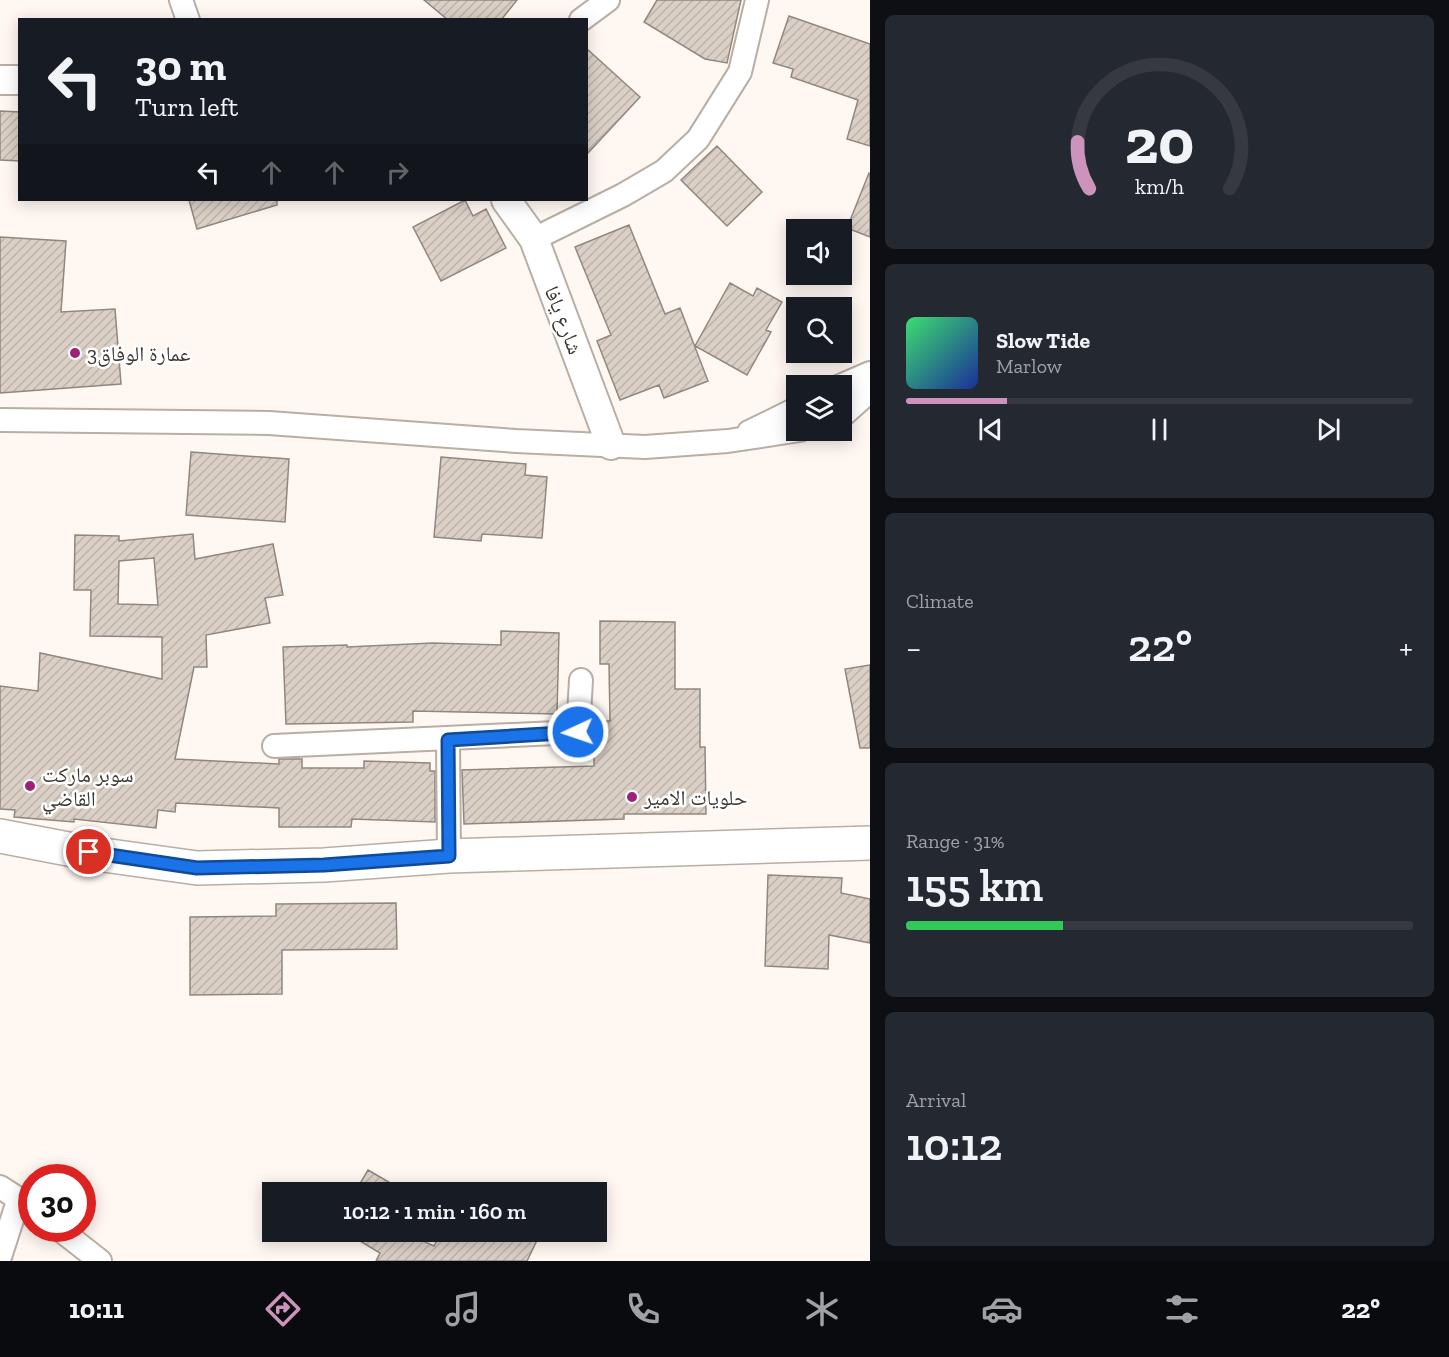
<!DOCTYPE html>
<html lang="en">
<head>
<meta charset="utf-8">
<style>
	body { margin:0; font-family:"Zilla Slab","Noto Naskh Arabic",serif; background:#242831; color:#f1f3f6; height:100vh; display:flex; flex-direction:column; font-size:22px; white-space:nowrap }
	* { box-sizing:border-box; margin:0 }
	p { font-size:20px; color:#9ea1a6 }
	.icon { flex:none; width:33px; height:33px; fill:none; stroke:currentColor; stroke-width:2; stroke-linecap:round; stroke-linejoin:round }
	.map { position:relative; flex:1; overflow:hidden }
	.details { display:flex; flex-direction:column; gap:15px; padding:15px; background:#0d0f14; width:579px }
	.details>* { flex:none }
	.banner { position:absolute; left:18px; top:18px; width:570px; height:183px; border-radius:0px; box-shadow:0 3px 15px #0003; background:#171b24; color:#f1f3f6; overflow:hidden }
	.tools { position:absolute; left:786px; top:219px; display:grid; gap:12px }
	.tools a { display:grid; place-items:center; width:66px; height:66px; border-radius:0px; background:#171b24; box-shadow:0 3px 15px #0003; font-size:30px }
	.speed { position:absolute; left:18px; top:1164px; display:flex; gap:12px; font-size:30px; font-weight:700; text-align:center }
	.speed>* { display:grid; place-content:center; width:78px; height:78px; border-radius:50%; background:#171b24; box-shadow:0 3px 15px #0003; line-height:1 }
	.speed .limit { border:9px solid #d22; background:#fff; color:#111 }
	.pin { position:absolute; display:grid; place-items:center; width:51px; height:51px; color:#fff; margin:-26px; border:3px solid #fff; border-radius:50%; box-shadow:0 2px 6px #0007 }
	.me { position:absolute; width:66px; margin:-33px; rotate:267deg; stroke-linejoin:round; filter:drop-shadow(0 0 4px #0008) }
	.turn { display:flex; align-items:center; gap:21px; height:126px; padding:0 18px; font-size:27px }
	.turn .icon { width:78px; height:78px; stroke-width:2.5 }
	.turn b { display:block; font-size:42px; line-height:51px }
	.lanes { display:flex; align-items:center; height:57px; padding:0 18px; background:#0003; justify-content:center; gap:30px; direction:ltr }
	.lanes .off { opacity:.35 }
	.big { font-size:45px; font-weight:600; line-height:1.1 }
	.details .widget { flex:1; display:flex; flex-direction:column; justify-content:center; gap:9px; min-width:0; padding:0 21px; border-radius:9px; background:#242831 }
	.details .dial { align-items:center; gap:0 }
	.dial svg { height:156px; overflow:visible; fill:none; stroke:#363941; stroke-width:7; stroke-linecap:round; text-anchor:middle }
	.dial text { fill:#f1f3f6; stroke:none }
	.song { display:flex; align-items:center; gap:18px }
	.cover { width:72px; height:72px; border-radius:9px; background:linear-gradient(135deg,hsl(140 70% 55%),hsl(230 70% 35%)) }
	.played { height:6px; border-radius:3px; background:linear-gradient(90deg,#cc94bc 20%,#363941 20%) }
	.keys { display:flex; justify-content:space-around; direction:ltr }
	.heat { display:flex; justify-content:space-between; align-items:center; font-size:33px; direction:ltr }
	.charge { height:9px; border-radius:4px; background:linear-gradient(90deg,#34c759 31%,#363941 0) }
	.trip { position:absolute; left:262px; top:1182px; width:345px; height:60px; border-radius:0px; background:#171b24; box-shadow:0 3px 15px #0003; font-weight:600; line-height:60px; text-align:center }
	.menu { display:flex; height:96px; justify-content:space-around; align-items:center; background:#090b0e; color:#9ea1a6 }
	.menu .icon { width:42px; height:42px }
	.menu .selected { color:#cc94bc }
	.menu b { font-size:27px; color:#f1f3f6 }
	main { display:flex; flex:1; min-height:0 }
	.map>svg:first-child { display:block }
	.building { fill:url(#building-hatch); stroke:#91877e; stroke-width:1.5; fill-rule:evenodd }
	.lines { fill:none; stroke-linecap:round; stroke-linejoin:round }
	.minor-casing { stroke:#b8aea4; stroke-width:26 }
	.tertiary-casing { stroke:#b8aea4; stroke-width:32 }
	.secondary-casing { stroke:#b8aea4; stroke-width:36 }
	.minor { stroke:#fff; stroke-width:22 }
	.tertiary { stroke:#fff; stroke-width:28 }
	.secondary { stroke:#fff; stroke-width:33 }
	.route-casing { stroke:#114b97; stroke-width:15 }
	.route { stroke:#1a73e8; stroke-width:10 }
	.poi-dot { fill:#9e2176; stroke:#fff; stroke-width:2 }
	.labels { text-anchor:middle; dominant-baseline:central; stroke-width:5; stroke-linejoin:round; paint-order:stroke }
	.street-label { font-size:21px; fill:#3c3834; stroke:#fff }
	.poi-label { font-size:21px; fill:#3c3834; stroke:#fff; text-anchor:start }
</style>
</head>
<body>
<main>
<div class="map">
<svg width="870" height="1261" viewBox="0 0 870 1261">
	<defs>
		<pattern id="building-hatch" width="6" height="6" patternUnits="userSpaceOnUse" patternTransform="scale(1.5)"><rect width="6" height="6" fill="#dbd0c6"/><path d="M-1 1l2-2M0 6l6-6M5 7l2-2" fill="none" stroke="#bdb3ab"/></pattern>
	</defs>
	<rect width="100%" height="100%" fill="#fff8f2"/>
	<!-- building -->
	<path class="building" d="M 424,0 L 517,0 L 501,20 L 448,20 Z
		M 657,0 L 741,0 L 727,63 L 705,59 L 644,22 Z
		M 789,16 L 870,44 L 870,146 L 847,139 L 858,100 L 791,77 L 793,69 L 773,63 Z
		M 586,48 L 640,97 L 586,155 Z
		M 0,111 L 20,112 L 20,161 L 0,160 Z
		M 717,146 L 762,192 L 727,226 L 681,180 Z
		M 869,173 L 870,174 L 870,237 L 847,228 Z
		M 189,200 L 277,200 L 277,205 L 197,229 Z
		M 465,200 L 473,216 L 486,209 L 506,248 L 441,281 L 413,227 Z
		M 629,225 L 665,314 L 680,308 L 708,381 L 664,398 L 659,385 L 620,400 L 597,341 L 611,335 L 575,247 Z
		M 0,237 L 66,241 L 61,312 L 115,309 L 121,384 L 0,393 Z
		M 730,283 L 753,296 L 757,288 L 782,302 L 766,330 L 771,332 L 747,375 L 695,346 Z
		M 191,452 L 289,459 L 285,522 L 186,515 Z
		M 441,457 L 526,464 L 525,475 L 547,477 L 542,538 L 482,534 L 481,541 L 434,537 Z
		M 193,534 L 195,559 L 273,544 L 283,595 L 265,598 L 270,623 L 206,635 L 207,667 L 194,667 L 175,759 L 279,764 L 279,759 L 302,759 L 302,768 L 364,768 L 364,761 L 430,763 L 430,771 L 435,771 L 435,822 L 352,819 L 351,827 L 279,827 L 279,808 L 176,803 L 175,812 L 158,810 L 156,828 L 74,819 L 74,822 L 14,817 L 15,810 L 0,809 L 0,686 L 38,691 L 40,653 L 162,679 L 162,637 L 90,636 L 91,590 L 74,590 L 75,535 L 119,536 L 119,541 ZM 154,558 L 158,605 L 118,604 L 119,561 Z
		M 600,621 L 675,622 L 675,689 L 700,689 L 700,747 L 705,747 L 706,814 L 624,814 L 624,819 L 464,824 L 462,770 L 594,766 L 594,721 L 610,721 L 609,664 L 600,664 Z
		M 501,631 L 559,633 L 557,714 L 413,711 L 413,722 L 286,724 L 283,647 L 347,645 L 347,647 L 433,643 L 501,645 Z
		M 870,665 L 870,748 L 860,748 L 845,669 Z
		M 768,875 L 842,878 L 841,893 L 870,899 L 870,943 L 829,935 L 828,969 L 765,966 Z
		M 396,903 L 397,949 L 282,950 L 282,994 L 190,995 L 190,917 L 276,916 L 276,904 Z
		M 368,1170 L 406,1192 L 355,1192 Z
		M 345,1232 L 403,1232 L 434,1246 L 441,1232 L 541,1232 L 527,1261 L 376,1261 L 380,1253 Z"/>
	<g class="lines">
		<defs>
			<path id="minor" d="M 181,0 L 188,20
				M 581,20 L 608,0
				M 534,239 L 623,195 L 664,171 L 698,139 L 740,72 L 757,0
				M 840,386 L 870,373
				M 842,416 L 870,391
				M 0,420 L 269,423 L 516,441 L 645,447 L 728,441 L 800,430
				M 749,432 L 796,409
				M 448,740 L 449,856
				M 274,746 L 578,732 L 581,680
				M 0,1187 L 31,1207
				M 58,1228 L 100,1261
				M 0,1257 L 19,1198"/>
			<path id="tertiary" d="M 0,80 L 20,80
				M 506,200 L 534,239 L 611,445"/>
			<path id="secondary" d="M 0,836 L 89,853 L 197,868 L 324,865 L 449,856 L 870,843"/>
		</defs>
		<!-- minor casing -->
		<use href="#minor" class="minor-casing"/>
		<!-- tertiary casing -->
		<use href="#tertiary" class="tertiary-casing"/>
		<!-- secondary casing -->
		<use href="#secondary" class="secondary-casing"/>
		<!-- minor -->
		<use href="#minor" class="minor"/>
		<!-- tertiary -->
		<use href="#tertiary" class="tertiary"/>
		<!-- secondary -->
		<use href="#secondary" class="secondary"/>
	</g>
	<g class="lines">
		<defs>
			<path id="route" d="M 89,852 L 197,868 L 324,865 L 449,856 L 448,740 L 578,732"/>
		</defs>
		<!-- route casing -->
		<use href="#route" class="route-casing"/>
		<!-- route -->
		<use href="#route" class="route"/>
	</g>
	<!-- markers -->
	<g class="poi-dot">
		<circle cx="75" cy="353" r="6"/>
		<circle cx="30" cy="786" r="6"/>
		<circle cx="632" cy="797" r="6"/>
	</g>
	<g class="labels">
		<!-- street labels -->
		<g class="street-label">
			<text transform="translate(564 320) rotate(69)">شارع يافا</text>
		</g>
		<!-- poi labels -->
		<g class="poi-label">
			<text x="87" y="353">عمارة الوفاق3</text>
			<text x="42" y="774">سوبر ماركت<tspan x="42" dy="24">القاضي</tspan></text>
			<text x="644" y="797">حلويات الامير</text>
		</g>
	</g>
</svg>
<div class="tools">
<a><svg class="icon" aria-label="sound" viewBox="0 0 24 24"><path d="M4 9h4l5-4v14l-5-4H4zM17 9q2 3 0 6"/></svg></a>
<a><svg class="icon" aria-label="search" viewBox="0 0 24 24"><circle cx="10" cy="10" r="6"/><path d="M15 15l6 6"/></svg></a>
<a><svg class="icon" aria-label="layers" viewBox="0 0 24 24"><path d="M12 4l9 5-9 5-9-5zM3 14l9 5 9-5"/></svg></a>
</div>
<div class="speed"><div class="limit">30</div></div>
<div class="pin" style="left:89px;top:852px;background:#d93025"><svg class="icon" aria-label="arrive" viewBox="0 0 24 24"><path d="M6 21V4h12l-3 4 3 4H6"/></svg></div>
<svg class="me" style="left:578px;top:732px" viewBox="-20 -20 40 40"><circle r="17" fill="#1a73e8" stroke="#fff" stroke-width="3"/><path d="M0-11L8 9 0 5-8 9z" fill="#fff"/></svg>
<div class="trip">10:12 · 1 min · 160 m</div>
<div class="banner">
<div class="turn"><svg class="icon" aria-label="left" viewBox="0 0 24 24"><path d="M17 20v-9H6M10 6l-5 5 5 5"/></svg><div><b>30 m</b>Turn left</div></div>
<div class="lanes"><svg class="icon" aria-label="left" viewBox="0 0 24 24"><path d="M17 20v-9H6M10 6l-5 5 5 5"/></svg><svg class="icon off" aria-label="ahead" viewBox="0 0 24 24"><path d="M12 20V5M6 11l6-6 6 6"/></svg><svg class="icon off" aria-label="ahead" viewBox="0 0 24 24"><path d="M12 20V5M6 11l6-6 6 6"/></svg><svg class="icon off" aria-label="right" viewBox="0 0 24 24"><path d="M7 20v-9h11M14 6l5 5-5 5"/></svg></div>
</div>
</div>
<section class="details">
<div class="widget dial"><svg viewBox="0 0 100 80">
<path d="M14 69A42 42 0 1 1 86 69"/>
<path d="M14 69A42 42 0 0 1 8 45" stroke="#cc94bc"/>
<text x="50" y="56" font-size="32" font-weight="700">20</text>
<text x="50" y="72" font-size="11">km/h</text>
</svg></div>
<div class="widget">
<div class="song"><i class="cover"></i><div><b>Slow Tide</b><p>Marlow</p></div></div>
<div class="played"></div>
<div class="keys"><svg class="icon" aria-label="previous" viewBox="0 0 24 24"><path d="M18 5L8 12l10 7zM5 5v14"/></svg><svg class="icon" aria-label="pause" viewBox="0 0 24 24"><path d="M8 5v14M16 5v14"/></svg><svg class="icon" aria-label="next" viewBox="0 0 24 24"><path d="M6 5l10 7-10 7zM19 5v14"/></svg></div>
</div>
<div class="widget"><p>Climate</p>
<div class="heat"><a>−</a><b class="big">22°</b><a>+</a></div>
</div>
<div class="widget"><p>Range · 31%</p><b class="big">155 km</b><div class="charge"></div></div>
<div class="widget"><p>Arrival</p><b class="big">10:12</b></div>
</section>
</main>
<nav class="menu">
<b>10:11</b>
<svg class="icon selected" aria-label="directions" viewBox="0 0 24 24"><path d="M12 3l9 9-9 9-9-9zM9 14v-3h6M13 9l2 2-2 2"/></svg>
<svg class="icon" aria-label="music" viewBox="0 0 24 24"><path d="M9 18V5l10-2v13"/><circle cx="6" cy="18" r="3"/><circle cx="16" cy="16" r="3"/></svg>
<svg class="icon" aria-label="phone" viewBox="0 0 24 24"><path d="M5 4h4l2 5-3 2q2 4 5 5l2-3 5 2v4C11 20 4 13 5 4z"/></svg>
<svg class="icon" aria-label="climate" viewBox="0 0 24 24"><path d="M12 3v18M4 7l16 10M4 17L20 7"/></svg>
<svg class="icon" aria-label="car" viewBox="0 0 24 24"><path d="M5 17H2v-5l4-1 3-4h7l3 4 3 1v5h-3M9 17h6M6 11h13"/><circle cx="7" cy="17" r="2"/><circle cx="17" cy="17" r="2"/></svg>
<svg class="icon" aria-label="filters" viewBox="0 0 24 24"><path d="M4 7h16M4 17h16"/><circle cx="9" cy="7" r="2"/><circle cx="15" cy="17" r="2"/></svg>
<b>22°</b>
</nav>
</body>
</html>
